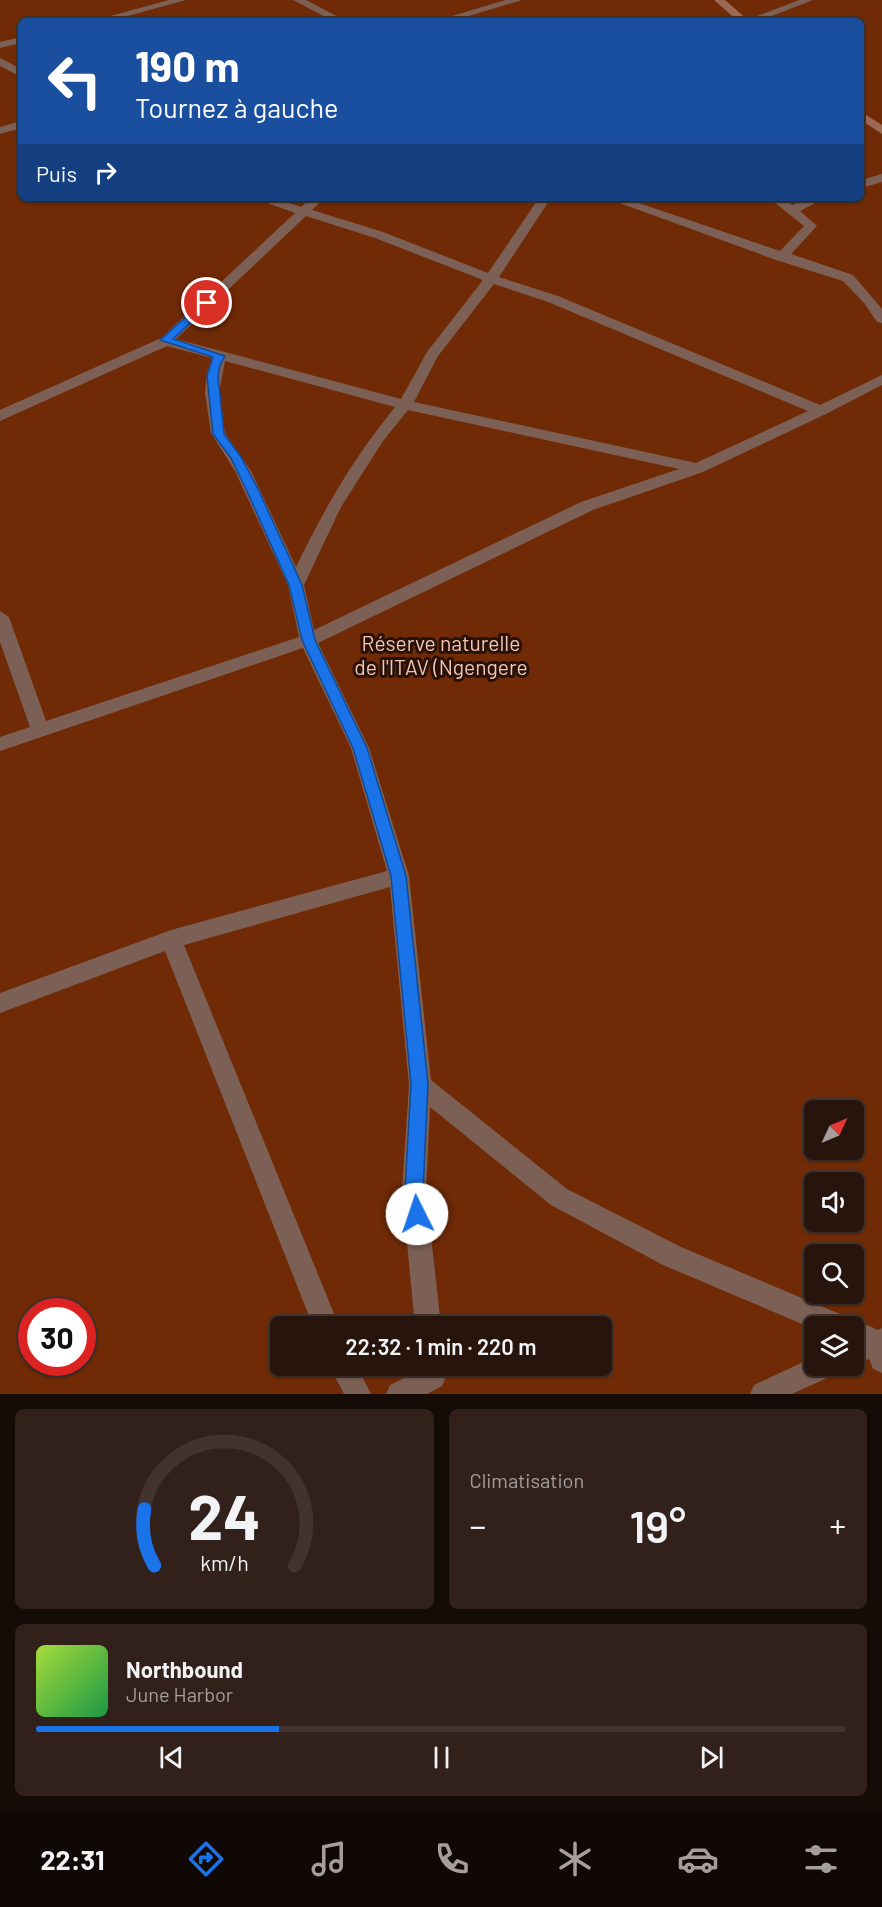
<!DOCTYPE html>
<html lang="fr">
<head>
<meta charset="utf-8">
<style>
	body { margin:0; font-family:Barlow,sans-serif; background:#32211b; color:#f1f3f6; height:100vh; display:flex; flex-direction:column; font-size:22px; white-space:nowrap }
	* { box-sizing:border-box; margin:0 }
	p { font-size:20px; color:#a49e9d }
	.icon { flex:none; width:33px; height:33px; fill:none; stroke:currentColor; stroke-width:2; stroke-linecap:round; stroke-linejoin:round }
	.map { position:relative; height:1394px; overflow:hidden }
	.drawer { display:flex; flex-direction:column; gap:15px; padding:15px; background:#150b07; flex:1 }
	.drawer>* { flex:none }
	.guide { position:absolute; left:18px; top:18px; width:846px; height:183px; border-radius:9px; box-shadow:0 2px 4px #0004,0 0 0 2px #42332e; background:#1a4fa0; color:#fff; overflow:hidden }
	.needle { width:39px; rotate:46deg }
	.controls { position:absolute; left:804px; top:1100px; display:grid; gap:12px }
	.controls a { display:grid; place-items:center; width:60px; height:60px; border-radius:9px; background:#26140d; box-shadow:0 2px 4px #0004,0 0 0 2px #42332e; font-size:30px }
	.speed { position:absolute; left:18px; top:1298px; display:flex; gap:12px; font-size:30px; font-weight:700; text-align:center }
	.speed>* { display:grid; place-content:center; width:78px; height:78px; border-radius:50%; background:#26140d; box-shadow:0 2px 4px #0004,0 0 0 2px #42332e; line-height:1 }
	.speed .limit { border:9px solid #d22; background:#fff; color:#111 }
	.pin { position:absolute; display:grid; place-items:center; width:51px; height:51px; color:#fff; margin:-26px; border:3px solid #fff; border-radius:50%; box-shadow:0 2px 6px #0007 }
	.me { position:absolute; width:66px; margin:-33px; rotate:356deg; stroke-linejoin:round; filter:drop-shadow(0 0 4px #0008) }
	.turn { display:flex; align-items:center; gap:21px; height:126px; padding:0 18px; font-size:27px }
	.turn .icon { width:78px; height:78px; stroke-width:2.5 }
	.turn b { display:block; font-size:42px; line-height:51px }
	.then { display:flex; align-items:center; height:57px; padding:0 18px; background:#0003; gap:12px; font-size:22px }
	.big { font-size:45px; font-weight:600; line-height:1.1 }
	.drawer .widget { flex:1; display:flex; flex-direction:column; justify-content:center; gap:9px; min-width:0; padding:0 21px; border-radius:9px; background:#32211b }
	.drawer .dial { align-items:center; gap:0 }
	.dial svg { height:156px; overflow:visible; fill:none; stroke:#42332e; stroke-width:7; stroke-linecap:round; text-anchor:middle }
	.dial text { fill:#f1f3f6; stroke:none }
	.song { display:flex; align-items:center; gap:18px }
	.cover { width:72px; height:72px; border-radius:9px; background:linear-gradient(135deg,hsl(80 70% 55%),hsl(140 70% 35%)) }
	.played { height:6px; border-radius:3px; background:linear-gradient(90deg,#1a73e8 30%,#42332e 30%) }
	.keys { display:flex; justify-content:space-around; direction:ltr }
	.heat { display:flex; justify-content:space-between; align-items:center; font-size:33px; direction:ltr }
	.drawer .tiles { flex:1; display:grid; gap:15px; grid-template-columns:1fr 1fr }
	.widget:last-child { grid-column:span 2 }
	.trip { position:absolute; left:270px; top:1316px; width:342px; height:60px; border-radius:9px; background:#26140d; box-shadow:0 2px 4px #0004,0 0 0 2px #42332e; font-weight:600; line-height:60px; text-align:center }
	.dock { display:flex; height:96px; justify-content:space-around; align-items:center; background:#0f0805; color:#a49e9d }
	.dock .icon { width:42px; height:42px }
	.dock .active { color:#1a73e8 }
	.dock b { font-size:27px; color:#f1f3f6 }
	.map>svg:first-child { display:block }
	.green { fill:#712a06; fill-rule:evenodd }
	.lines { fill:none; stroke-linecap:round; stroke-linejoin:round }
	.street { fill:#7c6055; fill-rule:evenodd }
	.secondary { fill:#9c6955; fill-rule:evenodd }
	.route { fill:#1a73e8; stroke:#114b97; stroke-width:1.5 }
	.labels { text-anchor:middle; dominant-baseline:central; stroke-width:6; stroke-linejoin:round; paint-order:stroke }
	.park-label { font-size:21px; fill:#f3c5b3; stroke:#281108 }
</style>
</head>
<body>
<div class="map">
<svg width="882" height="1394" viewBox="0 0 882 1394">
	<rect width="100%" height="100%" fill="#321a11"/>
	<!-- green -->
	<path class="green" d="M 0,0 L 882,0 L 882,1394 L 0,1394 ZM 21,21 L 861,21 L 861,198 L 21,198 ZM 814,1110 L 854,1110 L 854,1149 L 814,1149 ZM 814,1182 L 854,1182 L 854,1221 L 814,1221 ZM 814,1254 L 854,1254 L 854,1293 L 814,1293 ZM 32,1311 L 82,1311 L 82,1362 L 32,1362 ZM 280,1326 L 602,1326 L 602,1365 L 280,1365 ZM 814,1326 L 854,1326 L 854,1365 L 814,1365 Z"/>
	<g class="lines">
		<!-- street -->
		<path class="street" d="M 169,0 L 186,0 L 109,21 L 92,21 Z
			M 293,0 L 306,0 L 346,21 L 333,21 Z
			M 506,0 L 522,0 L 452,21 L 435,21 Z
			M 799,0 L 813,0 L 759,21 L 744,21 Z
			M 21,37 L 21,43 L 0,48 L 0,42 Z
			M 0,58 L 21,69 L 21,77 L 0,66 Z
			M 21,121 L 21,128 L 0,134 L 0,127 Z
			M 882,174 L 882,182 L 861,188 L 861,180 Z
			M 254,198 L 273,198 L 301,207 L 311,198 L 324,198 L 312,210 L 383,232 L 488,273 L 539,198 L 551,198 L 499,277 L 558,296 L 820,405 L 882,375 L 882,385 L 826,414 L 703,472 L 593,510 L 318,643 L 369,748 L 409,876 L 431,1080 L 567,1189 L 681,1247 L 847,1317 L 849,1322 L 854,1319 L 878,1330 L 882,1328 L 882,1373 L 873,1369 L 869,1359 L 854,1366 L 852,1365 L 854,1326 L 814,1326 L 814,1329 L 663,1265 L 551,1205 L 430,1107 L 426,1191 L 441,1326 L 415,1326 L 402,1191 L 409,1085 L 390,887 L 184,945 L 339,1326 L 313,1326 L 165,951 L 0,1013 L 0,993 L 171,930 L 387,871 L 351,748 L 303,648 L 0,751 L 0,737 L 30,727 L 0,642 L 0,611 L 9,617 L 46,721 L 299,637 L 288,585 L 235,471 L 211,433 L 205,393 L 207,373 L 212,358 L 167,346 L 0,421 L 0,410 L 161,338 L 295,213 ZM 306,216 L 375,238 L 483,280 L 427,352 L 401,399 L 176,339 ZM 494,284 L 548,302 L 808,411 L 696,463 L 414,402 L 438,356 ZM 225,361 L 395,407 C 353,459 325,507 296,567 L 251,471 L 225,433 L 219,393 ZM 408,410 L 679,469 L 581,502 L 314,630 L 304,585 L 341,507 L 383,441 Z
			M 606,198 L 624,198 L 780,251 L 804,226 L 769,198 L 783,198 L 792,205 L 809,198 L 825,198 L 800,211 L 817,226 L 791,254 L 853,275 L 882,309 L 882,323 L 877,322 L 864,303 L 843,281 L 776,260 Z
			M 814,1357 L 814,1365 L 840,1365 L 836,1374 L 792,1394 L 750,1394 L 754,1385 Z
			M 329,1365 L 356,1365 L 371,1394 L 344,1394 Z
			M 431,1365 L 442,1368 L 446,1377 L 442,1386 L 427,1394 L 386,1394 L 390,1385 Z"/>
		<!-- secondary -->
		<path class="secondary" d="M 714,0 L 725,0 L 749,21 L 738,21 Z
			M 861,112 L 882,125 L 882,134 L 861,120 Z"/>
	</g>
	<!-- route -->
	<path class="route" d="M 204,301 L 212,303 L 173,339 L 225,356 L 220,365 L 218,376 L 224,434 L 241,457 L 258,489 L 302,585 L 315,640 L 367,748 L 406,876 L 428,1084 L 423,1191 L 426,1214 L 423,1220 L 417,1223 L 410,1220 L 405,1191 L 411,1084 L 391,876 L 353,748 L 302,640 L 289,585 L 246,489 L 231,458 L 213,434 L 207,376 L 213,357 L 160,340 Z"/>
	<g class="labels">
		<!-- park labels -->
		<g class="park-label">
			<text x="441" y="642">Réserve naturelle<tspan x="441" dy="24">de l'ITAV (Ngengere</tspan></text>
		</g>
	</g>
</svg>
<div class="controls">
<a><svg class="needle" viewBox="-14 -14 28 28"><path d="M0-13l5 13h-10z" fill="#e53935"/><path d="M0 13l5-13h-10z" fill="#a49e9d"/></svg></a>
<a><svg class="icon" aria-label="sound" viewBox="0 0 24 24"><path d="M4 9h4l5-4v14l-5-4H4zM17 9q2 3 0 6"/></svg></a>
<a><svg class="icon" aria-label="search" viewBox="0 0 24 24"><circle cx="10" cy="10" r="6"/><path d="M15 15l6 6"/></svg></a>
<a><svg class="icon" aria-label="layers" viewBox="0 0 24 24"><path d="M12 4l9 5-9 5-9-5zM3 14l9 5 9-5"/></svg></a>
</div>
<div class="speed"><div class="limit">30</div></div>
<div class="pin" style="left:207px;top:303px;background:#d93025"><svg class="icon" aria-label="arrive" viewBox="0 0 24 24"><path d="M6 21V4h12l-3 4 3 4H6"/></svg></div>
<svg class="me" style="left:417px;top:1214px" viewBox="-20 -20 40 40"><circle r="19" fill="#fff"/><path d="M0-13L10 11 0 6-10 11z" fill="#1a73e8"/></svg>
<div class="trip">22:32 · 1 min · 220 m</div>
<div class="guide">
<div class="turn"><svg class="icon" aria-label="left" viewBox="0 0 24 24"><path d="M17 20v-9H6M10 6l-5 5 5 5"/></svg><div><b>190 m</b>Tournez à gauche</div></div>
<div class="then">Puis<svg class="icon" aria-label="right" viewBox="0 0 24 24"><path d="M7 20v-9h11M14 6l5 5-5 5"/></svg></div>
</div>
</div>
<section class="drawer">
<div class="tiles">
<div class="widget dial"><svg viewBox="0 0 100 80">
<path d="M14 69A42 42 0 1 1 86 69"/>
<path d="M14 69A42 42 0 0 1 9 40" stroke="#1a73e8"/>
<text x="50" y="56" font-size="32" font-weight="700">24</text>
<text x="50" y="72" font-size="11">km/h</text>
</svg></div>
<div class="widget"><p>Climatisation</p>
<div class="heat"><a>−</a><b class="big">19°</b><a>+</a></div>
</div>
<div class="widget">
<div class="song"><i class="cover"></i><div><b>Northbound</b><p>June Harbor</p></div></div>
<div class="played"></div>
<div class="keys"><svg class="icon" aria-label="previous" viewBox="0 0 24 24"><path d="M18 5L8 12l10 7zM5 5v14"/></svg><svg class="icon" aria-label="pause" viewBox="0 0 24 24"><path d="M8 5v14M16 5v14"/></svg><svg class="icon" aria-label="next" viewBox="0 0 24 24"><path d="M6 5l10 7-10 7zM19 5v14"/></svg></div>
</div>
</div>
</section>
<nav class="dock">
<b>22:31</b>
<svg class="icon active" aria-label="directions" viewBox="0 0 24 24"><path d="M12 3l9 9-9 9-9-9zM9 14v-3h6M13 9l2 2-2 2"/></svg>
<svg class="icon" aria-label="music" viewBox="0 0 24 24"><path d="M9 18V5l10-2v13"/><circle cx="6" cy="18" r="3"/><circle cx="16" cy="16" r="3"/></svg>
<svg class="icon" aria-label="phone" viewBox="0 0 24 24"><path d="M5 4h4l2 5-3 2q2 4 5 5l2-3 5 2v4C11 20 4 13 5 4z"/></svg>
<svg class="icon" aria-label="climate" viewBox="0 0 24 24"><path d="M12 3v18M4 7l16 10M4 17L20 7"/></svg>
<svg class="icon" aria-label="car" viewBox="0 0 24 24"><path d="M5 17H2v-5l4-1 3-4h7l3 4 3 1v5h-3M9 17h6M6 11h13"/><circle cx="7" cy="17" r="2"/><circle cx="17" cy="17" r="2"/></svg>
<svg class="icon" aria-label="filters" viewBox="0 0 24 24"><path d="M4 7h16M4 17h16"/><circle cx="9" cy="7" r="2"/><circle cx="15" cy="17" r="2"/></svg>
</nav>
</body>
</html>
